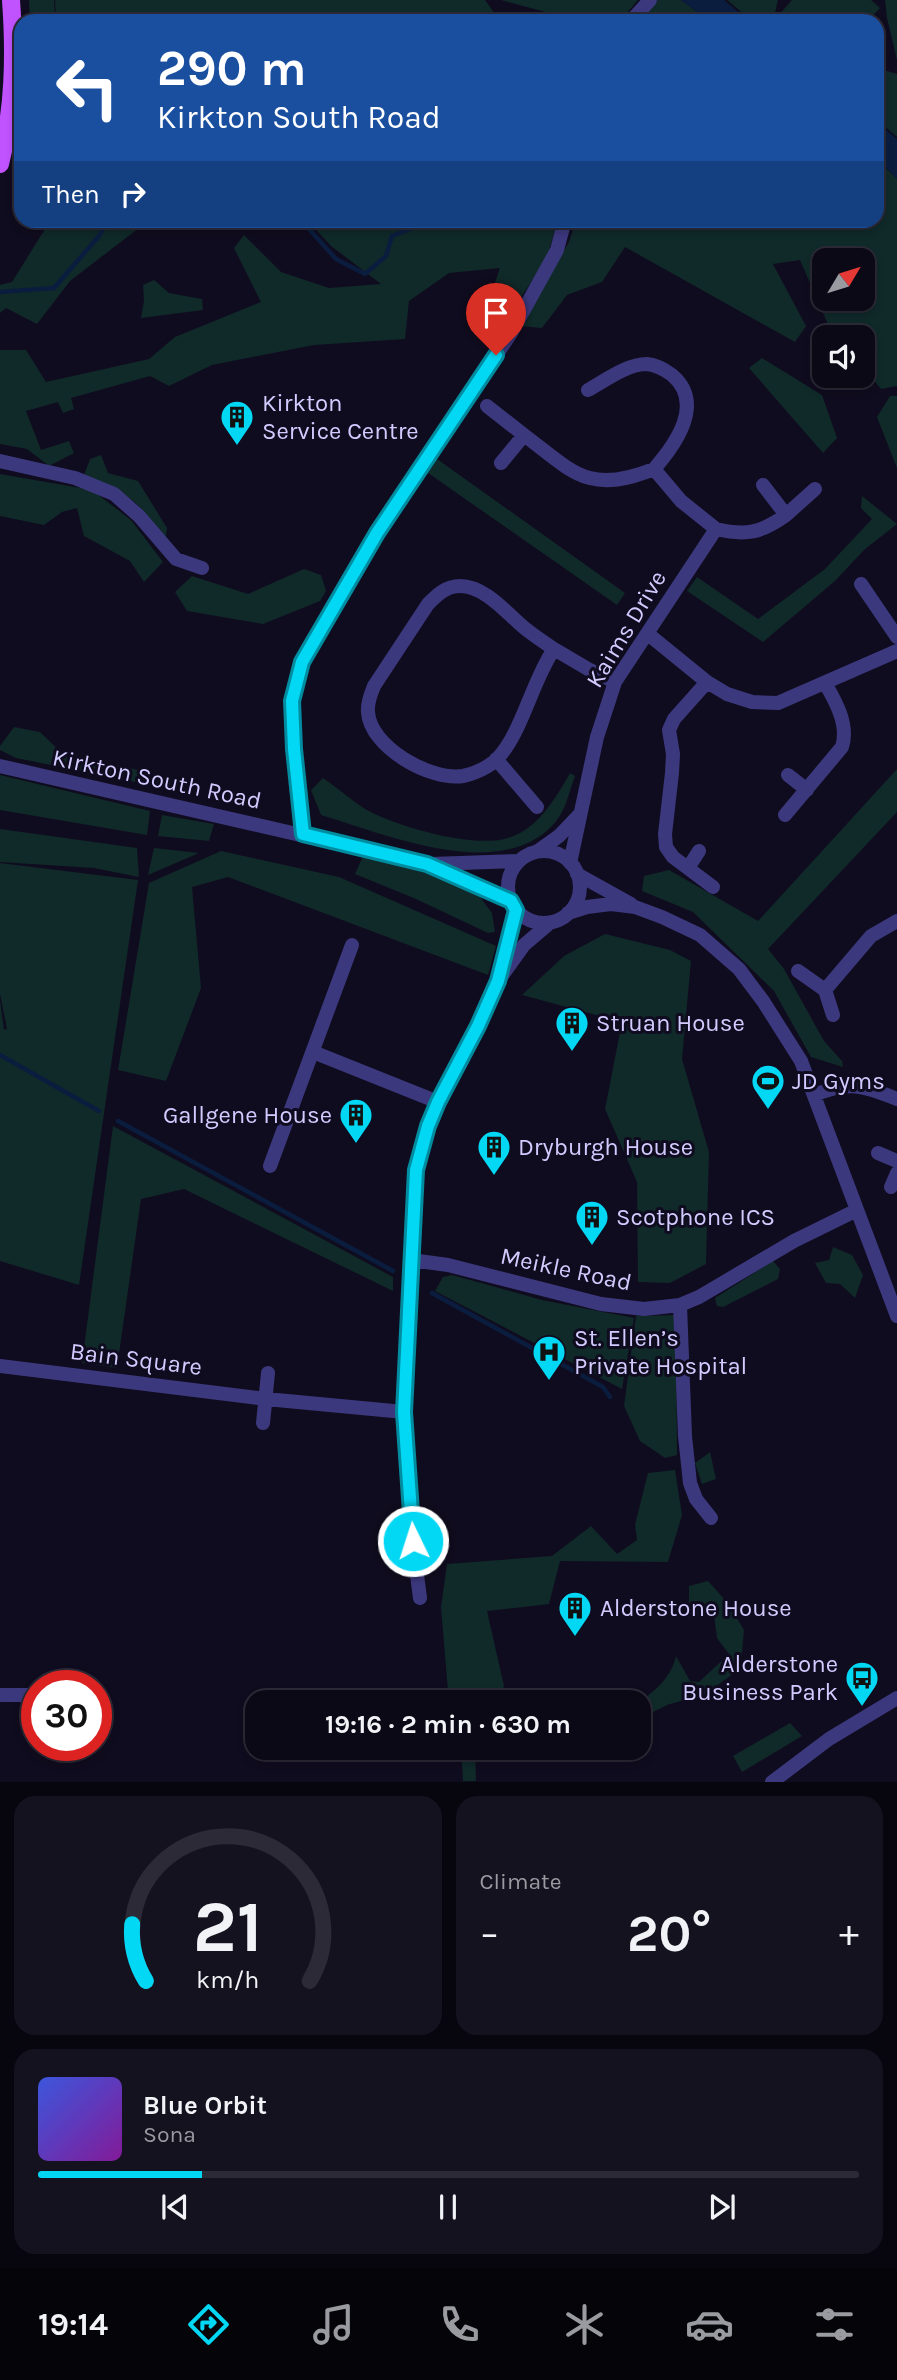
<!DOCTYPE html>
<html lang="en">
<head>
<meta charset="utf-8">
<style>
	body { margin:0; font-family:Karla,sans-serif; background:#151220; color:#f1f3f6; height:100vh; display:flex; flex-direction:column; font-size:26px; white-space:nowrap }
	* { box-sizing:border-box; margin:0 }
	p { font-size:23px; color:#9a9aa1 }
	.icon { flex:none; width:38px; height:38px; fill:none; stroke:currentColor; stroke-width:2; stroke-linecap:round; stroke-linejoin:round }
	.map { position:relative; height:1782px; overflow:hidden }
	.side { display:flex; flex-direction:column; gap:14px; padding:14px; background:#07050d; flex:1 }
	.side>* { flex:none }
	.hud { position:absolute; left:14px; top:14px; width:870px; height:214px; border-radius:21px; box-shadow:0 4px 10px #0003,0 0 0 2px #2c2a36; background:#1a4fa0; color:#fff; overflow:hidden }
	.needle { width:46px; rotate:52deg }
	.tools { position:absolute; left:812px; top:248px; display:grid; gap:14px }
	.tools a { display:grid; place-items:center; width:63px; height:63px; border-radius:14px; background:#0c0917; box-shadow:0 4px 10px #0003,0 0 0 2px #2c2a36; font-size:35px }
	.speed { position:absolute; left:21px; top:1670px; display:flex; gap:14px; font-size:35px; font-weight:700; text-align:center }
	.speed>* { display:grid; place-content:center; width:91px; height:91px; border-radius:50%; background:#0c0917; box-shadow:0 4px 10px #0003,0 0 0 2px #2c2a36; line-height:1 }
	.speed .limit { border:10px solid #d22; background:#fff; color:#111 }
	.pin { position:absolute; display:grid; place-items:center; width:60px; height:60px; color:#fff; margin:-72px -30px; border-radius:50% 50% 50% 0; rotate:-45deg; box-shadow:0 0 7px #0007 }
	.pin .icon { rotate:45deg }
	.me { position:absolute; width:77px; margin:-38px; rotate:356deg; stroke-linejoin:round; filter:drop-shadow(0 0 5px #0008) }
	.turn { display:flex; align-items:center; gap:24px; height:147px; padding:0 28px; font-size:32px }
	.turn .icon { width:91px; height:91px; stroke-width:2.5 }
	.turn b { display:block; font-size:49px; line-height:60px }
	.then { display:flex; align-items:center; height:66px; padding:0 28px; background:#0003; gap:14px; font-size:26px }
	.big { font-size:52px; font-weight:700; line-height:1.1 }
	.side .tile { flex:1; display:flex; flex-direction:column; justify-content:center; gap:10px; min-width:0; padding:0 24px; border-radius:21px; background:#151220 }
	.side .dial { align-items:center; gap:0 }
	.dial svg { height:182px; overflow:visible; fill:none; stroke:#2c2a36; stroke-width:7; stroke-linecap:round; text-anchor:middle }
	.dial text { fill:#f1f3f6; stroke:none }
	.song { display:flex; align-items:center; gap:21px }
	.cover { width:84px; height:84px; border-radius:10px; background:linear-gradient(135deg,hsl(230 70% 55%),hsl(290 70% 35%)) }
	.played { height:7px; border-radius:4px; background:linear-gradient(90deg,#02d7f4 20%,#2c2a36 20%) }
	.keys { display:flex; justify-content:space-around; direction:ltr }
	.heat { display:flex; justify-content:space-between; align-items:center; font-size:38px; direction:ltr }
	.side .tiles { flex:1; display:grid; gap:14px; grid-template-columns:1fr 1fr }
	.tile:last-child { grid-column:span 2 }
	.trip { position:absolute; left:245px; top:1690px; width:406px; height:70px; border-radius:21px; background:#0c0917; box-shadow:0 4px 10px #0003,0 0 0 2px #2c2a36; font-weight:700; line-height:70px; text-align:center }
	.tab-bar { display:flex; height:112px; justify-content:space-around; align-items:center; background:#050409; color:#9a9aa1 }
	.tab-bar .icon { width:49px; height:49px }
	.tab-bar .on { color:#02d7f4 }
	.tab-bar b { font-size:32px; color:#f1f3f6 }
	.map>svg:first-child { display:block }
	.green { fill:#102929; fill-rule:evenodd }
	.water { fill:#0b1d3f }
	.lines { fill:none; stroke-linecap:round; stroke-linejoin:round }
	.stream { stroke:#0b1d3f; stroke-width:4.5 }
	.minor { stroke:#3c387e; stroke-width:14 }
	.major { stroke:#c153fe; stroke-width:18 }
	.route-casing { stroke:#018c9f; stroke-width:18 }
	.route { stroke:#02d7f4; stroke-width:12 }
	.labels { text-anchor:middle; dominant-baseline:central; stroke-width:6; stroke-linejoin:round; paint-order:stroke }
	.poi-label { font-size:24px; fill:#d2cbff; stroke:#100c1f; text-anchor:start }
	.street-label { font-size:24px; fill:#d2cbff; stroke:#100c1f }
</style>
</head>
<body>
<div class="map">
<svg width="897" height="1782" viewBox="0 0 897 1782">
	<rect width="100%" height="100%" fill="#100c1f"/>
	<!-- green -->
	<path class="green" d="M 29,0 L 54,0 L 55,21 L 30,21 Z
		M 55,0 L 485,0 L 495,14 L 512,18 L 509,21 L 56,21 Z
		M 501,0 L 638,0 L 621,20 L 553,14 Z
		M 657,0 L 681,0 L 709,21 L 636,21 L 647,7 Z
		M 727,0 L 778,0 L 773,21 L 752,21 Z
		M 792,0 L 871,0 L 880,8 L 868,21 L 784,21 L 778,16 Z
		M 885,0 L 897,0 L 897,60 L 887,18 Z
		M 877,68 L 897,74 L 897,137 L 877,120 Z
		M 877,159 L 897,179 L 897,386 L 881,389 L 863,367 L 863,338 L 838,338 L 830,329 L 800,260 L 773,264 L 806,326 L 795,342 L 625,247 L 602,282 L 567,295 L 542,328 L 519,326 L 569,242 L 576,221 L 877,220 ZM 824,261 L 863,261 L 863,299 L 824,299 Z
		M 69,221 L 148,221 L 70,281 L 37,324 L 6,308 L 0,313 L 0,285 L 12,282 L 50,221 Z
		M 308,221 L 558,221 L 546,260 L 502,325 L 482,321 L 500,268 L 449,273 L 409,301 L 405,339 L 314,345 L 212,365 L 169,386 L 150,376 L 71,398 L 74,409 L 63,413 L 58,402 L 26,411 L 41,450 L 69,441 L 74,453 L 49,466 L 27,449 L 0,444 L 0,350 L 26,350 L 46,382 L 149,359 L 175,337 L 261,302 L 234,248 L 244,235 L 281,272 L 329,288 L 381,284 L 331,246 Z
		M 154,280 L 169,293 L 202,299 L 203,310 L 141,318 L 144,301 L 143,285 Z
		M 762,358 L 822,395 L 837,438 L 823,453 L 749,368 Z
		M 890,396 L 897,396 L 897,468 L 877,417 Z
		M 101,455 L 108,473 L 138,481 L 167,528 L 166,536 C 154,531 150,517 141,508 C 125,492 105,484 84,475 L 90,459 Z
		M 437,459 L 625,593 L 617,605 L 428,473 Z
		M 0,474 L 92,490 L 131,520 L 163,562 L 144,582 L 130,561 L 84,536 L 77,508 L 62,512 L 44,525 L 0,516 Z
		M 862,496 L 897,524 L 864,550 L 835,581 L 763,642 L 687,591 L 697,577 L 758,619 L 825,569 L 872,519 L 861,508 Z
		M 304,569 L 321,575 L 326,591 L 320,601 L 263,624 L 187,611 L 175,592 L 192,576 L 248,594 Z
		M 14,727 L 40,732 L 61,752 L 177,779 L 175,790 L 16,758 L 0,750 L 0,746 Z
		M 897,769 L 897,812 L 768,949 L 784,969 L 824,1041 L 842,1061 L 843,1067 L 811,1057 L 774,991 L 693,912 L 642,891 L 644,876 L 669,870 L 758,921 Z
		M 570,773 L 575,776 C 570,789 566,809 557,820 C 505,886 385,834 321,815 L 311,790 L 323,778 C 336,787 349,798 362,807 C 392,826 474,849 508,838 C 538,829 555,799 570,773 Z
		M 0,775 L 150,811 L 147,835 L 0,810 Z
		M 162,815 L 214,824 L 209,841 L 158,836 Z
		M 0,829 L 137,848 L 139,877 L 94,868 L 0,862 Z
		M 154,848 L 199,853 L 148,875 Z
		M 221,851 L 339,877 L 496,946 L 488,975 L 228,877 L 192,887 L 201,988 L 166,1081 L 118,1070 L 149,883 Z
		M 363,856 L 428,873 L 480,897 L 492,913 L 495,932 L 488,933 L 416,899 L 355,874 Z
		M 0,863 L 138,880 L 79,1285 L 0,1261 L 0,1000 L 4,1030 L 7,1029 L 0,994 Z
		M 605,934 L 670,950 L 691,961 L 682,1059 L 709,1152 L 706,1264 L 670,1283 L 638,1282 L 637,1182 L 605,1109 L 622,1022 L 522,995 L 564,956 Z
		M 113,1126 L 393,1277 L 393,1291 L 184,1189 L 141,1199 L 117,1368 L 82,1363 Z
		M 833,1247 L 852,1255 L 863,1275 L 855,1298 L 840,1284 L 826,1283 L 815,1263 L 829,1260 Z
		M 773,1261 L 780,1269 L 778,1279 L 723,1307 L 717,1306 L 715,1298 Z
		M 452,1275 L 542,1300 L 634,1318 L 622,1389 L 435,1291 L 443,1277 Z
		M 676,1315 L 677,1455 L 665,1458 L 640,1441 L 624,1406 L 636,1316 Z
		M 710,1452 L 716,1479 L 702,1484 L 695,1463 Z
		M 675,1470 L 682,1515 L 668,1562 L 560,1561 L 549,1604 L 487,1611 L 504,1686 L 497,1703 L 449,1703 L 441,1607 L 447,1564 L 552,1556 L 591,1526 L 617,1554 L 637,1540 L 635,1525 L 648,1473 Z
		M 708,1581 L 727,1602 L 744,1630 L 741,1663 L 733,1674 L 705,1694 L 667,1705 L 639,1719 L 638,1703 C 656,1690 671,1678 676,1656 L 690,1681 L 699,1682 L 729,1654 L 717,1638 L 714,1615 L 689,1618 L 689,1586 Z
		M 790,1723 L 802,1736 L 742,1772 L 733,1756 Z
		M 461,1748 L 475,1748 L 476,1781 L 463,1781 Z"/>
	<!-- water -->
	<path class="water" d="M 681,0 L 724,0 L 749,21 L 709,21 Z
		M 877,122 L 897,139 L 897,179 L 877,158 Z"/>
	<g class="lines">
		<!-- stream -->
		<path class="stream" d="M 877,166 L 897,159
			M 301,220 L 336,259 L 365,274 L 386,256 L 392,236 L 433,220
			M 0,292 L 54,288 L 99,236 L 108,220
			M 0,1055 L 99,1111
			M 118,1121 L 393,1271
			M 432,1293 L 603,1387 L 610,1397"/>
		<!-- minor -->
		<path class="minor" d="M 631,21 L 650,0
			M 588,390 C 606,380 627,364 647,364 C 657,365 664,369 672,375 C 705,403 676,444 654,469
			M 487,406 L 524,435
			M 0,461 L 75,478 L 114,494 L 139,516 L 176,559 L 202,568
			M 501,463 L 524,435 C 574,473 589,495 654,469 L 681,501 L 716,529 L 615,682 L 597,737 L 570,863
			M 786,515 L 815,489
			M 716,529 C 746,536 761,533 786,515 L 763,485
			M 861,584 L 897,637
			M 648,634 L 707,682 L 727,694 L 752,702 L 778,703 L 897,651
			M 554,649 C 545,643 536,637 527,630 C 508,615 486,586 460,586 C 446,586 437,595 428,604 L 374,686 C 371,694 367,702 368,712 C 370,747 430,781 463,776 C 474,774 489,767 497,759 C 522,733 532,681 554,649 L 588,669 L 615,682
			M 707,682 L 674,719 L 669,730 L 673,754 L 672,773 L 665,834 L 666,847 L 673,857 L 713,887
			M 496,759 L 537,807
			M 0,766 L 427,864 L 511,901
			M 788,775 L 807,790
			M 785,815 L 842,747 C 849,725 836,702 825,683
			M 303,834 L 294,749 L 292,701 L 302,662 L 377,532 L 511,333 L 557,250 L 565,220
			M 538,851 L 559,836 L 579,815
			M508 887a36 36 0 1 1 72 0a36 36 0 1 1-72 0Z
			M 432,864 L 518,861
			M 688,868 L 699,851
			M 577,874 L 631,904
			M 568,913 L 587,907 L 611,904 L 635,907 L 662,917 L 700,935 L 739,969 L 763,1001 L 801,1061 L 897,1316
			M 798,971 L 825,990
			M 501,977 L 524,945 L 551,922
			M 833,1015 L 825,990 L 871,936 L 897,921
			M 313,1052 L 438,1102
			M 814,1095 C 849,1081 863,1085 897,1099
			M 878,1153 L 897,1161
			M 270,1166 L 352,945
			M 891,1187 L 897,1173
			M 411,1260 L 448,1265 L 601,1304 L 644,1309 L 680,1305 L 699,1297 L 794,1241 L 857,1210
			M 680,1305 L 685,1436 L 690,1483 L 696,1499 L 711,1518
			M 0,1366 L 266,1399 L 404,1412
			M 263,1423 L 268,1373
			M 420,1598 L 414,1552 L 404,1412 L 416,1170 L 428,1126 L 438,1102 L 478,1026 L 498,981 L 516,910
			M 0,1695 L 37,1695
			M 772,1782 L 829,1739 L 897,1698"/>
		<!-- major -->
		<path class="major" d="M 0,164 C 14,109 15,56 11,0"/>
	</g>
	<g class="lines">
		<defs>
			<path id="route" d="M 413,1541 L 404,1412 L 416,1170 L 428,1126 L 438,1102 L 478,1026 L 498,981 L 516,910 L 511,901 L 427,864 L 303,834 L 294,749 L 292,701 L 302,662 L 377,533 L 496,355"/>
		</defs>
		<!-- route casing -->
		<use href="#route" class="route-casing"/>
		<!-- route -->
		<use href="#route" class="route"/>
	</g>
	<!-- icons -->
	<defs>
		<symbol id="building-pin" viewBox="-11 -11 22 30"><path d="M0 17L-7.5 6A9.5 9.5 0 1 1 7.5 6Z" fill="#02d7f4" stroke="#100c1f"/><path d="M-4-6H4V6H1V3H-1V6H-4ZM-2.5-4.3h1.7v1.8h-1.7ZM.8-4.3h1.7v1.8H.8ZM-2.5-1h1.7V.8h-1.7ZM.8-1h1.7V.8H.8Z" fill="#111"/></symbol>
		<symbol id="stadium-pin" viewBox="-11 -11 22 30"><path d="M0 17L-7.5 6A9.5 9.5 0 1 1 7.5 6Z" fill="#02d7f4" stroke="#100c1f"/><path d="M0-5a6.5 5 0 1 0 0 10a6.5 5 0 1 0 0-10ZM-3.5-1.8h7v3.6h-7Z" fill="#111"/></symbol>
		<symbol id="hospital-pin" viewBox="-11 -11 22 30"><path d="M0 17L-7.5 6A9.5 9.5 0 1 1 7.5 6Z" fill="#02d7f4" stroke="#100c1f"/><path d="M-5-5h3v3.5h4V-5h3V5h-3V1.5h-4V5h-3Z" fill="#111"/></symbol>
		<symbol id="bus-pin" viewBox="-11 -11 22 30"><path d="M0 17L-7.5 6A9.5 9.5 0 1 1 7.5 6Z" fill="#02d7f4" stroke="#100c1f"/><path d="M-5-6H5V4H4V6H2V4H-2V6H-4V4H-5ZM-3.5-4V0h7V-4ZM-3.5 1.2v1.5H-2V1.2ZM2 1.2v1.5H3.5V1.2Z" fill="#111"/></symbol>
	</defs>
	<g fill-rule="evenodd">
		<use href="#building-pin" x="218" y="398" width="38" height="52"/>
		<use href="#building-pin" x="553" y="1004" width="38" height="52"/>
		<use href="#stadium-pin" x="749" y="1062" width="38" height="52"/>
		<use href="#building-pin" x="337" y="1096" width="38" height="52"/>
		<use href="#building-pin" x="475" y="1128" width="38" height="52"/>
		<use href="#building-pin" x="573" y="1198" width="38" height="52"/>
		<use href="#hospital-pin" x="530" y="1333" width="38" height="52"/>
		<use href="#building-pin" x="556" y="1589" width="38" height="52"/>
		<use href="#bus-pin" x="843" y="1659" width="38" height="52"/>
	</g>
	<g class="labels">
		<!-- poi labels -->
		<g class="poi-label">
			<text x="262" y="403">Kirkton<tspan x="262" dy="28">Service Centre</tspan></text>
			<text x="596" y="1023">Struan House</text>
			<text x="792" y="1081">JD Gyms</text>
			<text x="332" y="1115" text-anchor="end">Gallgene House</text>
			<text x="518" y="1147">Dryburgh House</text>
			<text x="616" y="1217">Scotphone ICS</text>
			<text x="574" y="1338">St. Ellen’s<tspan x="574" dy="28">Private Hospital</tspan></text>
			<text x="600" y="1608">Alderstone House</text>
			<text x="838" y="1664" text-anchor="end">Alderstone<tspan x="838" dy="28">Business Park</tspan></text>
		</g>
		<!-- street labels -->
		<g class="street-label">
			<text transform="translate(626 629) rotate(-59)">Kaims Drive</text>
			<text transform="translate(157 779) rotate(12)">Kirkton South Road</text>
			<text transform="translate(566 1269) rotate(12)">Meikle Road</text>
			<text transform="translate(136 1359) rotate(7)">Bain Square</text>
		</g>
	</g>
</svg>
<div class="tools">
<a><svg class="needle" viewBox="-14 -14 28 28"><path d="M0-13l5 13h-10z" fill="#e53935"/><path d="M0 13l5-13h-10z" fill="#9a9aa1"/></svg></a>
<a><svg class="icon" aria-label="sound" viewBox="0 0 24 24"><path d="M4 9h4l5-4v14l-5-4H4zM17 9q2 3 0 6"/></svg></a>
</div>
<div class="speed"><div class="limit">30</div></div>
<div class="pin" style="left:496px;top:355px;background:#d93025"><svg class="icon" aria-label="arrive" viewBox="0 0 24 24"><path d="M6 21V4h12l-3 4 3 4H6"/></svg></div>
<svg class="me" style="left:413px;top:1541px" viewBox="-20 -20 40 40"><circle r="17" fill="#02d7f4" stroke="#fff" stroke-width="3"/><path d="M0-11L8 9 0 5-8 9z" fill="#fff"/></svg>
<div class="trip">19:16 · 2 min · 630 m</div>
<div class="hud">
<div class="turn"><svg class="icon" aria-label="left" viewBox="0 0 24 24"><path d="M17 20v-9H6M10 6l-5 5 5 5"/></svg><div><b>290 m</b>Kirkton South Road</div></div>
<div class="then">Then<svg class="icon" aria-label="right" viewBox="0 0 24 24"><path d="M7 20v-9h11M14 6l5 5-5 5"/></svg></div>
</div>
</div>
<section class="side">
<div class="tiles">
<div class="tile dial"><svg viewBox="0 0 100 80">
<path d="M14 69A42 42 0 1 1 86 69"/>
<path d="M14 69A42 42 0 0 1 8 44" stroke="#02d7f4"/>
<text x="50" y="56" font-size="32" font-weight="700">21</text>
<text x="50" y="72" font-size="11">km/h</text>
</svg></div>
<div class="tile"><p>Climate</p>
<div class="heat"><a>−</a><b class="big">20°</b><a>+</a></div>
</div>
<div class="tile">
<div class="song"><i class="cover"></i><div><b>Blue Orbit</b><p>Sona</p></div></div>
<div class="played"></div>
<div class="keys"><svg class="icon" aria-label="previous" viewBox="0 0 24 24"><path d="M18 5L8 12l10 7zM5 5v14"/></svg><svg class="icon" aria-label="pause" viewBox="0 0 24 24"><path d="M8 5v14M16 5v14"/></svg><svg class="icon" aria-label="next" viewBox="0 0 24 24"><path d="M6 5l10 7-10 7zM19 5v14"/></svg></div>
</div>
</div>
</section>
<nav class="tab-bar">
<b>19:14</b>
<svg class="icon on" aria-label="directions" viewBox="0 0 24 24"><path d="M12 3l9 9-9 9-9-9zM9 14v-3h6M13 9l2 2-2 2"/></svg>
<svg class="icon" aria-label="music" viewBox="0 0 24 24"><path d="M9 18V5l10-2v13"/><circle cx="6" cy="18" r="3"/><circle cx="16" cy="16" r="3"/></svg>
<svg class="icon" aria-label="phone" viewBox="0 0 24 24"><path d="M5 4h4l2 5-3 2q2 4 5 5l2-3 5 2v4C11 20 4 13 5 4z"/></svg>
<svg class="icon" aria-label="climate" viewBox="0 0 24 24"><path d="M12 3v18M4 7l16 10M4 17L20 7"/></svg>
<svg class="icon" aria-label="car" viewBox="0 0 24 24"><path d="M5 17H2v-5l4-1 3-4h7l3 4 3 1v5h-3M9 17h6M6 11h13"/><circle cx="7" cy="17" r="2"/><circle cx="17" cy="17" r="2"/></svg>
<svg class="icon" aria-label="filters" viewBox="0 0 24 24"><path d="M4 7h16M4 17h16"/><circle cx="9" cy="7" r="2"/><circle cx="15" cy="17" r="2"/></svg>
</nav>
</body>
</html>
